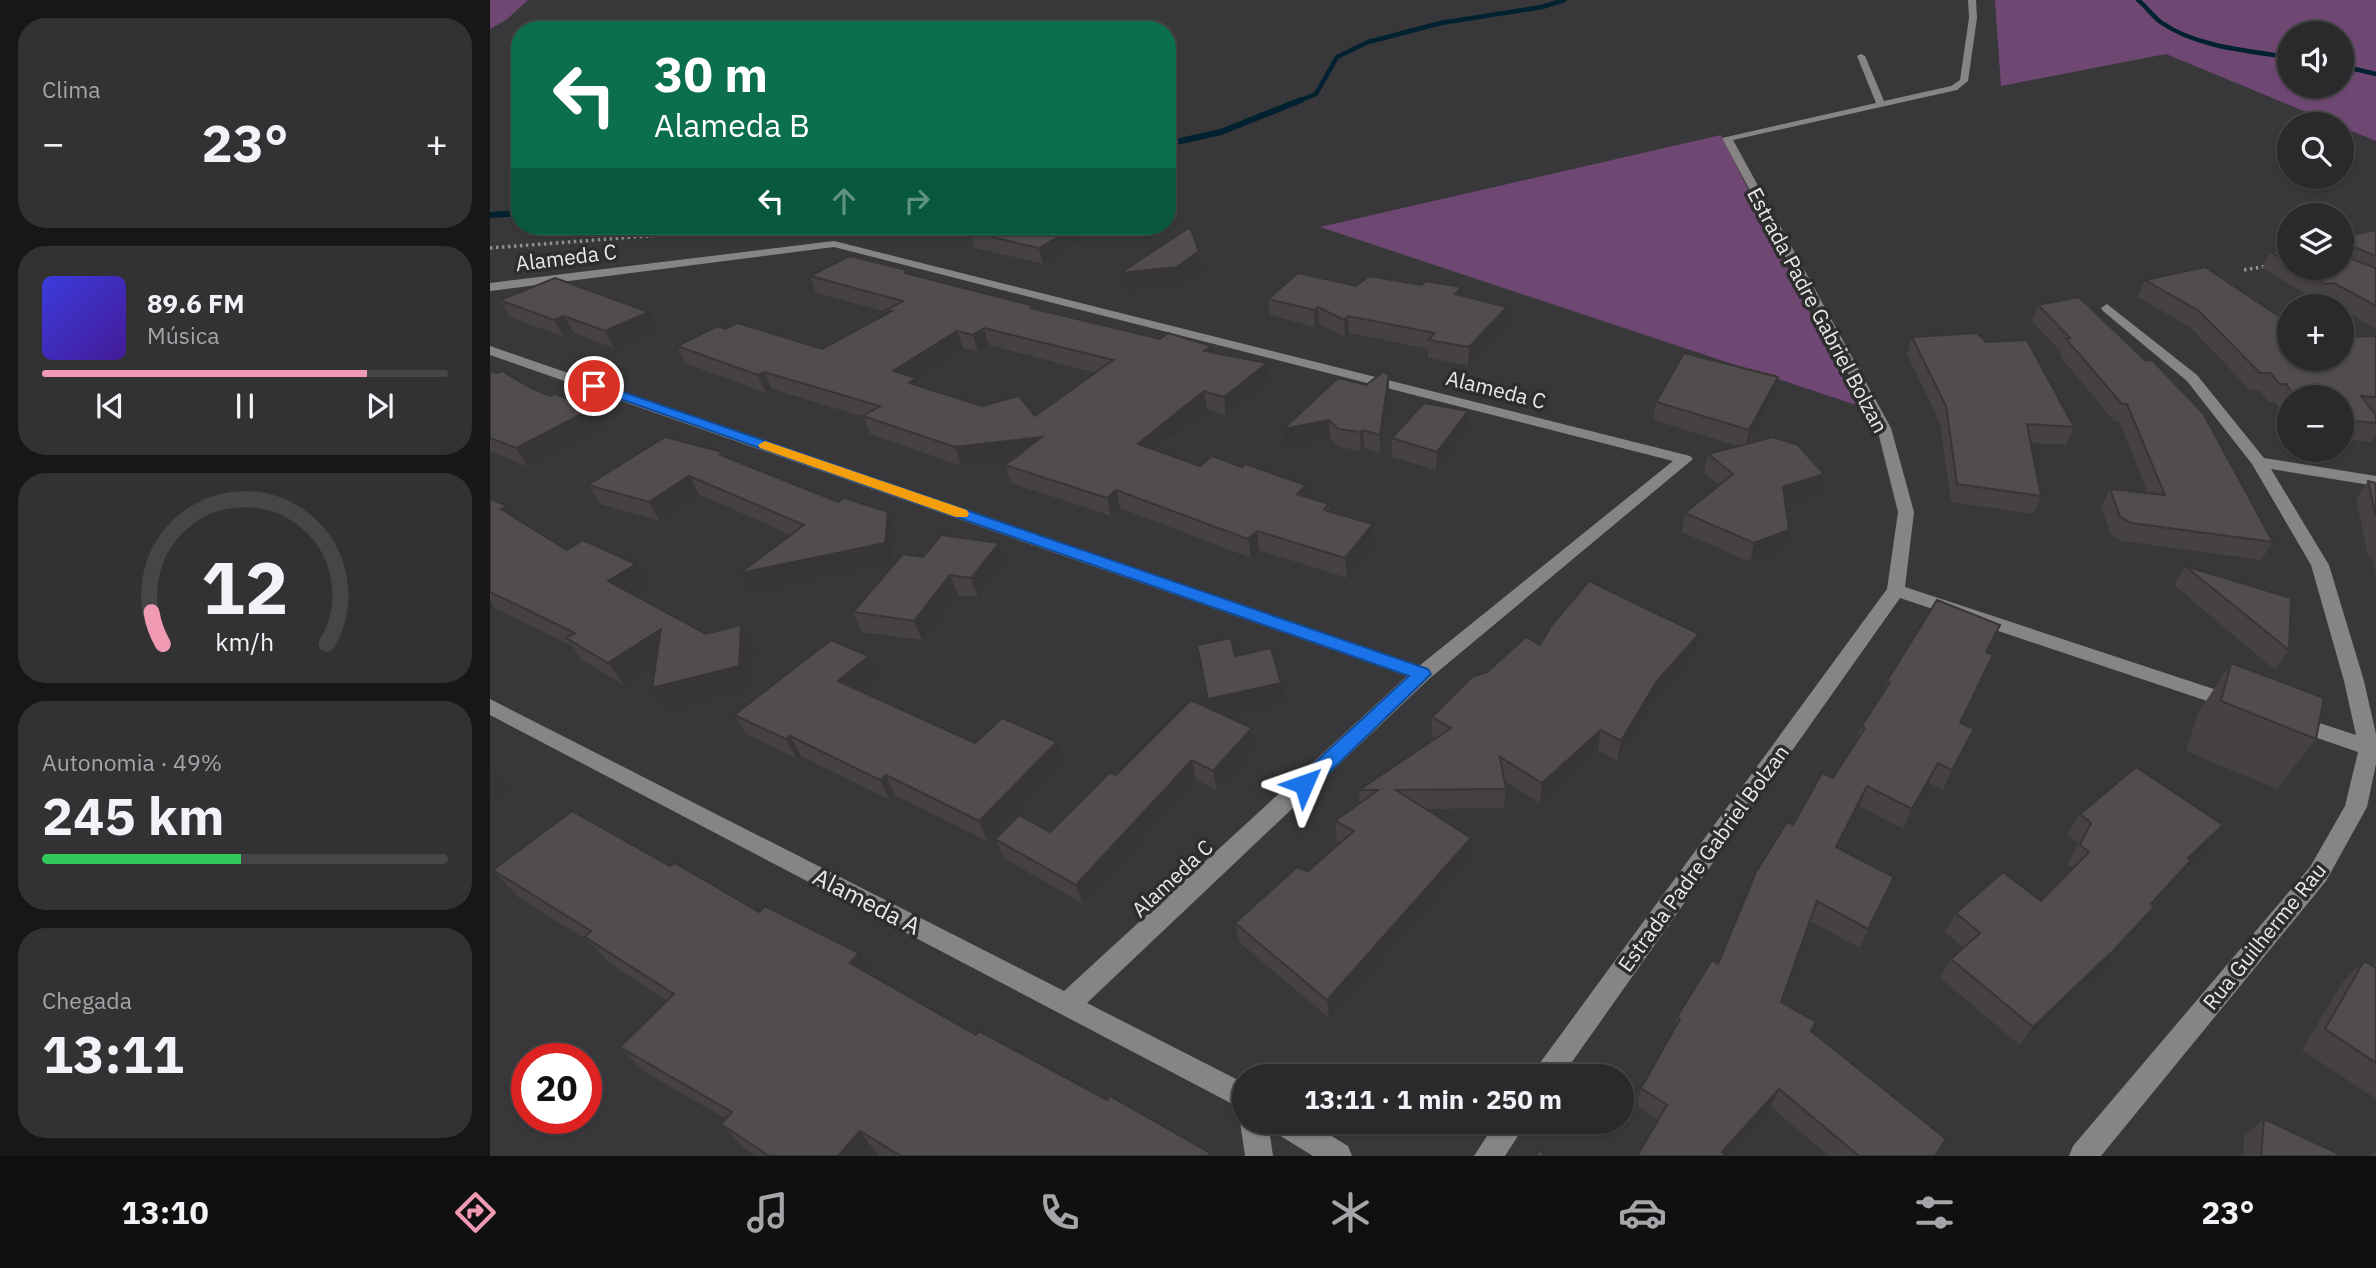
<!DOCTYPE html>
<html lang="pt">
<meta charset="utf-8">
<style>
body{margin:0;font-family:"IBM Plex Sans",sans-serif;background:#323133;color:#f1f3f6;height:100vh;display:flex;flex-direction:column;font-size:26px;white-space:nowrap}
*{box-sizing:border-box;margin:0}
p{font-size:23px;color:#a5a6a9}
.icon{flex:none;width:38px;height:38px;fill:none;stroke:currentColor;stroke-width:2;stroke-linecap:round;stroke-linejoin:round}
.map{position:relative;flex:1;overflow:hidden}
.panel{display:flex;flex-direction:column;gap:18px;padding:18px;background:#171718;width:490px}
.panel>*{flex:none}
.top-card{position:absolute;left:21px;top:21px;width:665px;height:214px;border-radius:28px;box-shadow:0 2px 5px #0004,0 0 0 2px #464547;background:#0b6e4f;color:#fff;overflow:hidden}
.controls{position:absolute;left:1787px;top:21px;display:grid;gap:14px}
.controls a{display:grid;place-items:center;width:77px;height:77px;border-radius:50%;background:#2a292b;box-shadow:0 2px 5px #0004,0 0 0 2px #464547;font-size:35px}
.speed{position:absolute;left:21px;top:1043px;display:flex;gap:14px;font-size:35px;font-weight:700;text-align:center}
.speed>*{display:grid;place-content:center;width:91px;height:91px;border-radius:50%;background:#2a292b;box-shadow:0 2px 5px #0004,0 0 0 2px #464547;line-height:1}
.speed .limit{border:10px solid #d22;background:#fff;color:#111}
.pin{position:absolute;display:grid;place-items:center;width:60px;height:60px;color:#fff;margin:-30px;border:4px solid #fff;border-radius:50%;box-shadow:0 2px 7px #0007}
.me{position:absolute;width:77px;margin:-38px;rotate:47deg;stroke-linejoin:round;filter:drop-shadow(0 0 5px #0008)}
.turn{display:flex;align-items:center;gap:24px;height:147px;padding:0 28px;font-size:32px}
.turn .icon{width:91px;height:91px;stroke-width:2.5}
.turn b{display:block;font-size:49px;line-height:60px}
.lanes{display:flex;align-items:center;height:66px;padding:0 28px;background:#0003;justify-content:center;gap:35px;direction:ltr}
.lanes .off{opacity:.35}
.big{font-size:52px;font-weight:700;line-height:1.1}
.panel .card{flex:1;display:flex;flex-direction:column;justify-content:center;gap:10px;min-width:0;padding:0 24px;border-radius:28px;background:#323133}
.panel .dial{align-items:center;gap:0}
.dial svg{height:182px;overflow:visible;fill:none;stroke:#464547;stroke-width:7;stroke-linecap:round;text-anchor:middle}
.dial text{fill:#f1f3f6;stroke:none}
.song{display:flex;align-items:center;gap:21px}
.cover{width:84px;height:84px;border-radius:10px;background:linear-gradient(135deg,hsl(240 70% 55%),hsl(260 70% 35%))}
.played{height:7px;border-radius:4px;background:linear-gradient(90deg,#f19ab3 80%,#464547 80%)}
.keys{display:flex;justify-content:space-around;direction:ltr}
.heat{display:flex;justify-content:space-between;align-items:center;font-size:38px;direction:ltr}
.charge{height:10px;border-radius:5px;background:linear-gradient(90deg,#34c759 49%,#464547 0)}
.trip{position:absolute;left:742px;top:1064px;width:402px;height:70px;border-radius:35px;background:#2a292b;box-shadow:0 2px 5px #0004,0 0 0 2px #464547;font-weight:700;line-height:70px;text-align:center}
.menu{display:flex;height:112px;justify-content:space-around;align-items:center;background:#111011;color:#a5a6a9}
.menu .icon{width:49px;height:49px}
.menu .on{color:#f19ab3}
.menu b{font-size:32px;color:#f1f3f6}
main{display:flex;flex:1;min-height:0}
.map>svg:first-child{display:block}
</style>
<main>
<section class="panel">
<div class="card"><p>Clima</p>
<div class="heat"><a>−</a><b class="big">23°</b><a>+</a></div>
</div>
<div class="card">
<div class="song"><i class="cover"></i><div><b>89.6 FM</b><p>Música</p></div></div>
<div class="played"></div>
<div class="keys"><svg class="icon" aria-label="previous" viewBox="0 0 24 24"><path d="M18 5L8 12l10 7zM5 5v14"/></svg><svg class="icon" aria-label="pause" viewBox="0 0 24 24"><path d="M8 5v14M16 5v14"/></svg><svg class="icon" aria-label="next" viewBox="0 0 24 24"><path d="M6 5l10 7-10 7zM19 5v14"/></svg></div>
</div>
<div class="card dial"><svg viewBox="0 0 100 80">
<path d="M14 69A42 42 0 1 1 86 69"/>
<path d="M14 69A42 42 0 0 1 9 55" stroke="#f19ab3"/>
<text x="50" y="56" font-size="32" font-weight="700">12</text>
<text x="50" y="72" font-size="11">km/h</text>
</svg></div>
<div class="card"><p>Autonomia · 49%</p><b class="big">245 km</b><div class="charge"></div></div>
<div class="card"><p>Chegada</p><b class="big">13:11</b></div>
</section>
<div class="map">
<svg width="1886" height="1156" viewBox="0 0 1886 1156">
<rect width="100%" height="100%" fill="#383739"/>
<!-- green -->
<g fill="#6e4872" fill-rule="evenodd">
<path d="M0,0H38L16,20L0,29Z"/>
<path d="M1505,0H1886V141L1852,127V124H1845L1676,54L1511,86ZM1799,33H1852V86H1799Z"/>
<path d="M1231,135L1366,405L830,227Z"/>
</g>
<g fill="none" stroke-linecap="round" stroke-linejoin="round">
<!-- stream-far1 -->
<g stroke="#002230" stroke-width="4.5">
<path d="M1648,0C1657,7 1663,17 1672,23C1707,47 1758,51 1799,57"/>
<path d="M1852,66L1886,74"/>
<path d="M806,102L826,94L847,57L878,42L951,23L1052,7L1074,0"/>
</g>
<!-- stream -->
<g stroke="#002230" stroke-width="6">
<path d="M677,144L731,132L811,100"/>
<path d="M0,215L30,213"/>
</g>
<!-- path -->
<g stroke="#919092" stroke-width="3.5" stroke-dasharray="2.5 3.5" stroke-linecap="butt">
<path d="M0,248L223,231H258V234"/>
<path d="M1754,270L1777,266"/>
</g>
<!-- minor -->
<g fill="#868584" fill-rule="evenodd">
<path d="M1478,0H1486L1487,18L1478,81L1467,90L1243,140L1401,428L1424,512L1415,587L1748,697L1751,702L1748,707L1741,709L1410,598L1072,1076H1043L1047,1067L1397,589L1408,512L1387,428L1232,138L1386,103L1367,56L1371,54L1375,56L1394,101L1461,86L1470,80L1479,18Z"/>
<path d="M344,241L1200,456L1203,459L939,679L597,1003L754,1083V1110L0,715V699L574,991L917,676L0,355V346L929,666L1183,461L344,247L0,291V283Z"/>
<path d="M1617,304L1707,375L1774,458L1886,476V486L1781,469L1839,565L1874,681L1886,734V764L1877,807L1836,881L1611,1156H1579L1583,1146L1820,867L1855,806L1868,752L1801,729L1798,724L1801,719L1808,716L1866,735L1854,681L1821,565L1762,464L1697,381L1613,311L1611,308Z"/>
<path d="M754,1113V1122H778L783,1156H755L750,1122Z"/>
<path d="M780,1122H819L858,1146L862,1156H823L784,1132Z"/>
<path d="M1006,1122H1037L1015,1156H984Z"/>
</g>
</g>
<!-- wall -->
<g fill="#454241" fill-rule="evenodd">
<path d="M586,227L590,242L553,264L485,248L480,232Z"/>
<path d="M1886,230V329L1852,309V306H1846L1834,300H1826L1772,268L1781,252L1799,248V268H1852V237Z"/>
<path d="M416,270L418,274L545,309L722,352L777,363L779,380L736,415L717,409L666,451L710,466L752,467L816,485L817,497L839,504V511L883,524L884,543L857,578L769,550L761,558L630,508L621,516L521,483L515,465L522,459L471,466L380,434L374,417L282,389L276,393L195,363L187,346L235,329L332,349L398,314L397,312L326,293L320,276ZM499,345L606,373L545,416L492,406L430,386L427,377L473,348L488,352Z"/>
<path d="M1655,280L1799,359L1886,336V434L1881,442L1852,439V397H1799V422L1785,402H1779L1770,391L1760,390L1701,328L1648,297Z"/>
<path d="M931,285L972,287V295L1017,307L1016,324L978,365L938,358V349L859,333L855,337L829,324L825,327L780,315L778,299L866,286Z"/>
<path d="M10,300L167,329L124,348L84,333L74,337L20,317Z"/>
<path d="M1548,305L1783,542L1771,560L1632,541L1621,535L1611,506L1620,489L1658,493L1629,421H1624L1569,355L1571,352L1542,321Z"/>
<path d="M1422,337L1584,427L1576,445L1541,443L1551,496L1543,514L1461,502L1450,423L1417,354Z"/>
<path d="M0,371L60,396L104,408L114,426L38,467L0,451Z"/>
<path d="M899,374V391L890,453L874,448L871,451L849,447L840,438L795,447L793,429Z"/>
<path d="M1284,394L1258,444L1329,493L1295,503L1294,549L1260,562L1192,532L1195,513L1229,485L1214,473L1218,454L1248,446L1163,420L1166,402Z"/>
<path d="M977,429L946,470L902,457V438Z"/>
<path d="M233,452L236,457L405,531L402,562L260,592L301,535L209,494L170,521L110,504L98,485Z"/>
<path d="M1878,481L1886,483V577L1882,557L1878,556L1866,499Z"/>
<path d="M0,499L25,517L77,550L159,586L144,595L216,634L264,647L262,688L177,710L162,688L166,664L134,685L92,660L82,646L6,609L0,612Z"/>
<path d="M509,543L515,562L488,597L468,595L432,640L372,632L363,612L433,557Z"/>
<path d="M1695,566L1799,650L1785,670L1684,585Z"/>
<path d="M1510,625L1497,652L1470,723L1484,729L1453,789L1439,783L1413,829L1369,806L1348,848L1404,877L1370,948L1320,921L1291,1002L1445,1156H1339L1281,1107L1237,1156L1168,1120L1147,1105L1151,1088L1183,1031L1187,1017L1228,964L1303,825L1343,778L1365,742L1371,727L1392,695L1397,681Z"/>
<path d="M1209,634L1204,653L1163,701L1127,761L1108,750L1050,803L1014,780L1016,789L1014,808L937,809L981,838V857L839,1018L749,942L745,923L818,871L851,842L847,840L845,821L870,803L869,790L945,738L942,736V717L997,672L1050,645Z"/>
<path d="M707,645L745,656L794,702L735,715L762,728L765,748L727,790L706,780L593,904L514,858L505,839L560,832L626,775L720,708Z"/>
<path d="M1741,663L1826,739L1787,789L1696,751L1708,713Z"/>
<path d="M388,676L370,691L485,743L574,762L497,841L405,795L400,800L311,756L307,759L256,734L244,715Z"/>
<path d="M1590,814L1733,825L1718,845L1699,863L1686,880L1663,906L1664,907L1650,926L1611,968L1530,1045L1450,978L1461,959L1474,948L1455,932L1466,913L1551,901L1583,868L1577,865L1588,843L1577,834Z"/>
<path d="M180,866L269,912L369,953L384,977L486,1035L721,1156H391L388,1155L387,1156H266L254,1148L231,1124L236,1119L155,1072L130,1047L177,1001L119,963L100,942L28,897L3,870Z"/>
<path d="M1886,956V1099L1812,1050L1852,983L1874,961L1884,967Z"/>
<path d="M1774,1119L1853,1156H1753L1754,1136Z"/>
<path d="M1886,1151V1156H1879Z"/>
</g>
<!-- shaded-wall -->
<g fill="#383635">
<path d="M586,227L590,242L553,264L549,248Z"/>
<path d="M1862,246L1853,263L1852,250Z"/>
<path d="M709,251L712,268L690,284L634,290L630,273Z"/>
<path d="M972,287V304L965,294Z"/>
<path d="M828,307L829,324L825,327L824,310Z"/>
<path d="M1017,307L1016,324L978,365L979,347Z"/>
<path d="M159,312L167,329L124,348L115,331Z"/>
<path d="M74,316L84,333L74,337L64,320Z"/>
<path d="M858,316L859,333L855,337L854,320Z"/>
<path d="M494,328L499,345L488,352L483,335Z"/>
<path d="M467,331L473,348L409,389L403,371Z"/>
<path d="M721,346L723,363L714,351Z"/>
<path d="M777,363L779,380L736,415L734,397Z"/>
<path d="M274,372L282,389L276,393L268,375Z"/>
<path d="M899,374V391L890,453V435Z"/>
<path d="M1288,377L1284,394L1255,448L1259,430Z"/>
<path d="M427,378L433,395L419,383Z"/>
<path d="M714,391L717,409L651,462L648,444Z"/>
<path d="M104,408L114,426L38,467L26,448Z"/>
<path d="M978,411L977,429L946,470L947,452Z"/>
<path d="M839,420L840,438L795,447L793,429Z"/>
<path d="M873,430L874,448L871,451L870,432Z"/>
<path d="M552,437L557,455L471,466L465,447Z"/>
<path d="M1334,474L1329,493L1288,506L1293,487Z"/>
<path d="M199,476L209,494L170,521L159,502Z"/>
<path d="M816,485L818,504L807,494Z"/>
<path d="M626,490L630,508L621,516L617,498Z"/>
<path d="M17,506L32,527L11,509Z"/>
<path d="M398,512L405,531L402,562L260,592L250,573Z"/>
<path d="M883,524L884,543L857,578L855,558Z"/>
<path d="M1299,530L1294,549L1260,562L1264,543Z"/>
<path d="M767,531L769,550L761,558L758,539Z"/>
<path d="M509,543L515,562L488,597L481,578Z"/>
<path d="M146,564L159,586L132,603L118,581Z"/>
<path d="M460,575L468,595L432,640L424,621Z"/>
<path d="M0,600L6,609L0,612Z"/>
<path d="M251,625L264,647L262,688L177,710L162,688Z"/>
<path d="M171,629L185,652L134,685L118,663Z"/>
<path d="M1209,634L1204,653L1163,701L1127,761L1131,741L1167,681Z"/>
<path d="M379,656L388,676L358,700L348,681Z"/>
<path d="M791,683L794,702L722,718L718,699Z"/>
<path d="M762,728L765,748L727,790L723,771Z"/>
<path d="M1484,729L1474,749L1453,789L1462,770Z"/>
<path d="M1111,730L1108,750L1050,803L1052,783Z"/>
<path d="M300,736L311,756L307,759L296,739Z"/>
<path d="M567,742L574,762L497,841L489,821Z"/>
<path d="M702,760L706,780L593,904L586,885Z"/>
<path d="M1448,763L1439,783L1413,829L1422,809Z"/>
<path d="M0,768L17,788L0,800Z"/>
<path d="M396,775L405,795L400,800L390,780Z"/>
<path d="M1377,786L1369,806L1338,866L1346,847Z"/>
<path d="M1733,825L1718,845L1699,863L1686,880L1646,923L1698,858Z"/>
<path d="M981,838V857L839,1018L837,1000Z"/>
<path d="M1664,907L1650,926L1611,968L1530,1045L1543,1027Z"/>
<path d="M369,953L385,979L360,963Z"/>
<path d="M1289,1089L1281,1107L1237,1156L1232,1152Z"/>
<path d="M370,1131L388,1155L387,1156H348Z"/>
</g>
<!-- building -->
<g fill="#504d4c" stroke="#383635" stroke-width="2" fill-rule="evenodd">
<path d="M491,226H583L586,227L549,248L480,232Z"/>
<path d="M700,227L709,251L687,267L630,273Z"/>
<path d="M1886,230V256L1862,246L1852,250L1854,256L1886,268V306L1844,283L1835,284L1808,268H1852V237Z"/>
<path d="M1799,248V263L1781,252Z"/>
<path d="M360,256L416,270L415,273L544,306L541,308L670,339L678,333L721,346L714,351L777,363L734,397L714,391L648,444L710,466L722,456L752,467L755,464L816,485L807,494L839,504L834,510L883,524L855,558L767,531L758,539L626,490L617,498L515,465L552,437L465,447L373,416L390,406L274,372L268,375L187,346L228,326L235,329L248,323L332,349L402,311L396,310L413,301L320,276ZM494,328L623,360L545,416L529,396L492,406L419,383L427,378L403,371L467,331L483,335Z"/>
<path d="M1715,267L1799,323V359H1852V337L1886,336V397L1871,396L1886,415V423L1852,420V397H1805L1796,384H1789L1781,373H1770L1709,311L1655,280Z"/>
<path d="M808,273L866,286L879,276L931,285L936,281L972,287L965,294L1017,307L979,347L938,340L945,333L858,316L854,320L828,307L824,310L778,299Z"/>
<path d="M65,278L159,312L115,331L74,316L64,320L10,300Z"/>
<path d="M1589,297L1656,361L1662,360L1713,413L1783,542L1641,523L1630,517L1620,489L1675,495L1637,404H1632L1576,339L1580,338L1548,305Z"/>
<path d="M1487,333L1496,342L1537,340L1584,427L1537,424L1551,496L1467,484L1456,406L1422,337Z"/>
<path d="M1194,353L1288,377L1259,430L1166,402Z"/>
<path d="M0,371L7,373L12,371L43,389L60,396L65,394L104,408L26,448L0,438Z"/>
<path d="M893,372L899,374L890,435L873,430L870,432L848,429L839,420L793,429L848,378L876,385Z"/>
<path d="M934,403L978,411L947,452L902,438Z"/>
<path d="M175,437L233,452L230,455L348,502L355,498L398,512L395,543L250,573L314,525L199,476L159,502L98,485Z"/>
<path d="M1283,437L1308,445L1334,474L1293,487L1299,530L1264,543L1195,513L1243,474L1218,454Z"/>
<path d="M1878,481L1886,483V517Z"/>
<path d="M0,499L17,506L11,509L77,550L93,540L146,564L118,581L216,634L251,625L249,666L162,688L171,629L118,663L76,638L85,633L0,592Z"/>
<path d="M451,535L509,543L481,578L460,575L424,621L363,612L413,554L433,557Z"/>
<path d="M1695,566L1801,598L1799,650Z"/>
<path d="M1099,581L1209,634L1167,681L1131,741L1111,730L1052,783L1010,757L1016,789L906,790L981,838L837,1000L745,923L807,867L818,871L864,831L845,821L888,790H869L961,728L942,717L982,677L997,672L1036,637L1050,645L1061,626Z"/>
<path d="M1447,600L1510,625L1496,652L1503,655L1470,723L1484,729L1462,770L1448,763L1422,809L1377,786L1346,847L1404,877L1378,929L1327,901L1291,1002L1326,1022L1321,1031L1456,1139L1445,1156H1369L1289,1089L1232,1152L1236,1156H1147L1177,1105L1151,1088L1190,1019L1187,1017L1222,960L1228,964L1266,872L1297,822L1303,825L1332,773L1343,778L1375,728L1371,727L1400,682L1397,681Z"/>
<path d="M741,638L745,656L781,648L791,683L718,699L707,645Z"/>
<path d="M341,640L379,656L348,681L485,743L512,718L567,742L489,821L396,775L390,780L300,736L296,739L244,715Z"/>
<path d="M1741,663L1834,698L1826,739L1731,701Z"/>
<path d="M701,700L762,728L723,771L702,760L586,885L505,839L529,815L560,832L620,772L626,775Z"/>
<path d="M1646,767L1733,825L1698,858L1701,860L1661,904L1664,907L1625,949L1543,1027L1461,959L1490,933L1466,913L1513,872L1551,901L1599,852L1590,845L1601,823L1590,814Z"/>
<path d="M82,811L180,866L185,863L269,912L275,906L369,953L360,963L486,1035L489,1031L617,1100L620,1096L720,1153L718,1156H411L370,1131L348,1156H279L231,1124L242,1112L130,1047L184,994L95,937L101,931L3,870Z"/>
<path d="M1874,961L1886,968V1063L1835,1029Z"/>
<path d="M1774,1119L1853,1156H1771Z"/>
<path d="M1049,1150L1057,1156H1046Z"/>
</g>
<!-- route -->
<path fill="#1a73e8" stroke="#114b97" stroke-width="2" d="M104,382L938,669L941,674L821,790L814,792L807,790L804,784L807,779L919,676L99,388V383Z"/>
<!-- slow -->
<path fill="#f59e0b" d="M275,441L477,510L479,514L477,517H466L270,448L268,445Z"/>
<g text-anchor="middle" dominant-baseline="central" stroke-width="7" stroke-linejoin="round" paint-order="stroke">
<!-- street labels -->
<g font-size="21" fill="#eae9ea" stroke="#2e2d2e">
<text transform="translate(76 257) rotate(-7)">Alameda C</text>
<text transform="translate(1328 310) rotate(62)">Estrada Padre Gabriel Bolzan</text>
<text transform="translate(1006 389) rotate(14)">Alameda C</text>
<text transform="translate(1213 858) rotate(-54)">Estrada Padre Gabriel Bolzan</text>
<text transform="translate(682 878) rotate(-43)">Alameda C</text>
<text transform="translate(1774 936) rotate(-51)">Rua Guilherme Rau</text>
</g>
<!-- near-street labels -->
<g font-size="24" fill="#eae9ea" stroke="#2e2d2e">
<text transform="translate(377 901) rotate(27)">Alameda A</text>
</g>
</g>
</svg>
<div class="controls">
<a><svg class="icon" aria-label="sound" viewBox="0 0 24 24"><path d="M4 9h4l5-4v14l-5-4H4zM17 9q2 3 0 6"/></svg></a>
<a><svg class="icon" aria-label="search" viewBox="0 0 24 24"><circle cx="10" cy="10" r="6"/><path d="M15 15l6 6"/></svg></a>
<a><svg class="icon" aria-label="layers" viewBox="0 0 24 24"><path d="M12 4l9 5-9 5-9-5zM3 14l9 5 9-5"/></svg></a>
<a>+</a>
<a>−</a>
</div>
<div class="speed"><div class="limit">20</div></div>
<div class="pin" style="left:104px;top:386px;background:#d93025"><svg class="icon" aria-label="arrive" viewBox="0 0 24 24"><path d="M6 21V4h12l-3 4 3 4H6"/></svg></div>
<svg class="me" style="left:814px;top:784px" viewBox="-20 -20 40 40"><path d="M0-17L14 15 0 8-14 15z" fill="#1a73e8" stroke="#fff" stroke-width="4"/></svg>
<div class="trip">13:11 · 1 min · 250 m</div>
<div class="top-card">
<div class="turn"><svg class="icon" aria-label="left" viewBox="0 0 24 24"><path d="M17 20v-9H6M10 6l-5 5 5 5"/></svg><div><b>30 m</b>Alameda B</div></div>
<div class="lanes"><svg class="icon" aria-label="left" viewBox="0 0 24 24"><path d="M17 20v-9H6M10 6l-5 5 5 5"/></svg><svg class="icon off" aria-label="ahead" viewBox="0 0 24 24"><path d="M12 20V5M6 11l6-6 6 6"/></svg><svg class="icon off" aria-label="right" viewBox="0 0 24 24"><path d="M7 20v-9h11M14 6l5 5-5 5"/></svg></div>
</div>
</div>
</main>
<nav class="menu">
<b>13:10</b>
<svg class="icon on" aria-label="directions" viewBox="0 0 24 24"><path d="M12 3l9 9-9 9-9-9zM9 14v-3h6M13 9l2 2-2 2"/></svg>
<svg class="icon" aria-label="music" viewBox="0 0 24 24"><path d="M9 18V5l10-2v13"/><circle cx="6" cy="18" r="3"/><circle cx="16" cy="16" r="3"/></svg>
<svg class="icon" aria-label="phone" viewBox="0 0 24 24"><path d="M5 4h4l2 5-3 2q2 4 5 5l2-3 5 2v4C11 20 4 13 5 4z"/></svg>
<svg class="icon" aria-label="climate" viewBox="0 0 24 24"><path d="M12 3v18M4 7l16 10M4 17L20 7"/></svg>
<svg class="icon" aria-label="car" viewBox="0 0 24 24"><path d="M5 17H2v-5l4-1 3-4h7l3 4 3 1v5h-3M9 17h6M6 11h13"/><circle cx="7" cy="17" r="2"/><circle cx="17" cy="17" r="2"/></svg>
<svg class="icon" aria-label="filters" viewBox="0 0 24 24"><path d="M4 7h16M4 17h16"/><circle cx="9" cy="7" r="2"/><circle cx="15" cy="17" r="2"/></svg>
<b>23°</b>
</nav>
